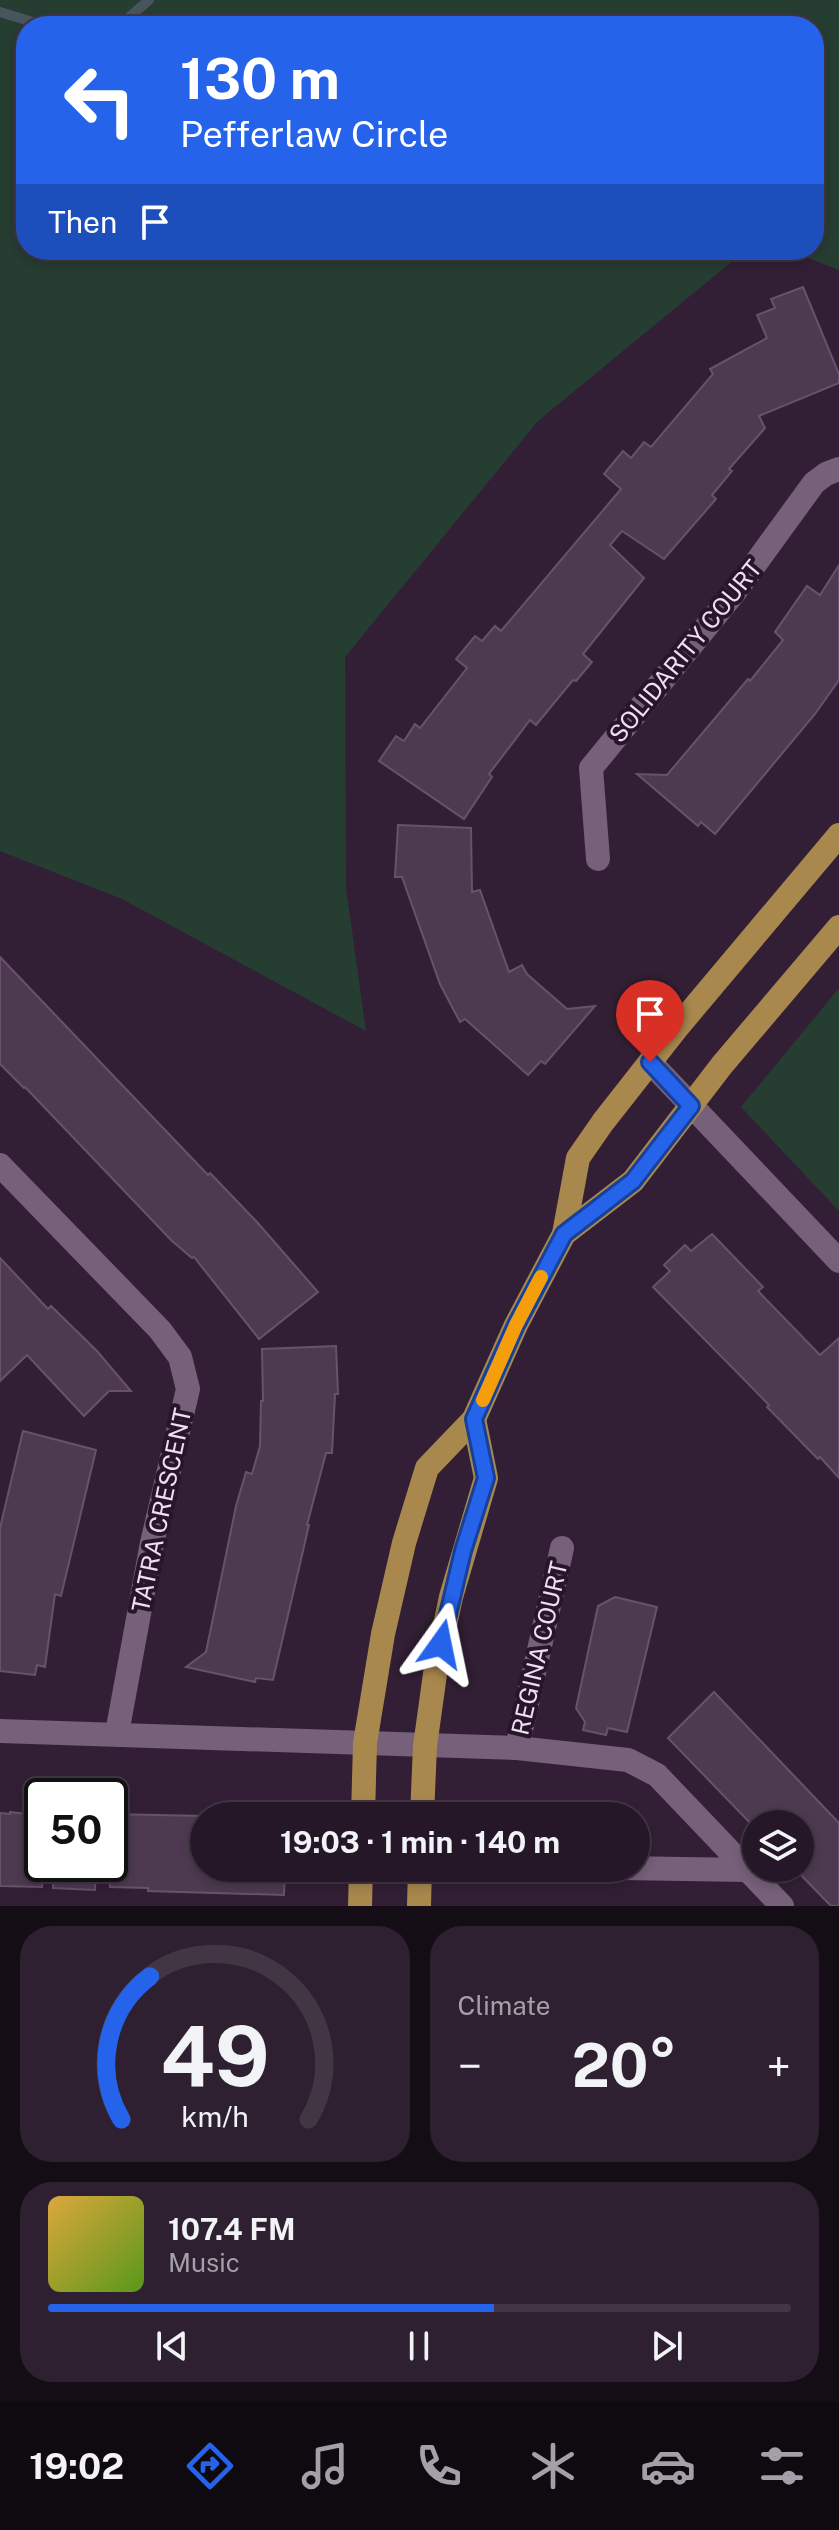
<!DOCTYPE html>
<meta charset="utf-8">
<style>
body{margin:0;font-family:"Public Sans",sans-serif;background:#2e2030;color:#f1f3f6;height:100vh;display:flex;flex-direction:column;font-size:30px;white-space:nowrap}
*{box-sizing:border-box;margin:0}
p{font-size:26px;color:#a49fa8}
.icon{flex:none;width:44px;height:44px;fill:none;stroke:currentColor;stroke-width:2;stroke-linecap:round;stroke-linejoin:round}
.map{position:relative;height:1906px;overflow:hidden}
.side{display:flex;flex-direction:column;gap:20px;padding:20px;background:#150d16;flex:1}
.side>*{flex:none}
.banner{position:absolute;left:16px;top:16px;width:808px;height:244px;border-radius:32px;box-shadow:0 4px 12px #0003,0 0 0 2px #423645;background:#2563eb;color:#fff;overflow:hidden}
.buttons{position:absolute;left:742px;top:1810px;display:grid;gap:16px}
.buttons a{display:grid;place-items:center;width:72px;height:72px;border-radius:50%;background:#261728;box-shadow:0 4px 12px #0003,0 0 0 2px #423645;font-size:40px}
.speed{position:absolute;left:24px;top:1778px;display:flex;gap:16px;font-size:40px;font-weight:700;text-align:center}
.speed>*{display:grid;place-content:center;width:104px;height:104px;border-radius:50%;background:#261728;box-shadow:0 4px 12px #0003,0 0 0 2px #423645;line-height:1}
.speed .limit{border:4px solid #111;border-radius:12px;background:#fff;color:#111}
.pin{position:absolute;display:grid;place-items:center;width:68px;height:68px;color:#fff;margin:-82px -34px;border-radius:50% 50% 50% 0;rotate:-45deg;box-shadow:0 0 8px #0007}
.pin .icon{rotate:45deg}
.me{position:absolute;width:88px;margin:-44px;rotate:12deg;stroke-linejoin:round;filter:drop-shadow(0 0 6px #0008)}
.turn{display:flex;align-items:center;gap:28px;height:168px;padding:0 32px;font-size:36px}
.turn .icon{width:104px;height:104px;stroke-width:2.5}
.turn b{display:block;font-size:56px;line-height:68px}
.then{display:flex;align-items:center;height:76px;padding:0 32px;background:#0003;gap:16px;font-size:30px}
.big{font-size:60px;font-weight:700;line-height:1.1}
.side .tile{flex:1;display:flex;flex-direction:column;justify-content:center;gap:12px;min-width:0;padding:0 28px;border-radius:32px;background:#2e2030}
.side .dial{align-items:center;gap:0}
.dial svg{height:208px;overflow:visible;fill:none;stroke:#423645;stroke-width:7;stroke-linecap:round;text-anchor:middle}
.dial text{fill:#f1f3f6;stroke:none}
.song{display:flex;align-items:center;gap:24px}
.cover{width:96px;height:96px;border-radius:12px;background:linear-gradient(135deg,hsl(40 70% 55%),hsl(90 70% 35%))}
.played{height:8px;border-radius:4px;background:linear-gradient(90deg,#2563eb 60%,#423645 60%)}
.keys{display:flex;justify-content:space-around;direction:ltr}
.heat{display:flex;justify-content:space-between;align-items:center;font-size:44px;direction:ltr}
.side .tiles{flex:1;display:grid;gap:20px;grid-template-columns:1fr 1fr}
.tile:last-child{grid-column:span 2}
.trip{position:absolute;left:190px;top:1802px;width:460px;height:80px;border-radius:40px;background:#261728;box-shadow:0 4px 12px #0003,0 0 0 2px #423645;font-weight:700;line-height:80px;text-align:center}
.tabs{display:flex;height:128px;justify-content:space-around;align-items:center;background:#0f0910;color:#a49fa8}
.tabs .icon{width:56px;height:56px}
.tabs .selected{color:#2563eb}
.tabs b{font-size:36px;color:#f1f3f6}
.map>svg:first-child{display:block}
</style>
<div class="map">
<svg width="839" height="1906" viewBox="0 0 839 1906">
<rect width="100%" height="100%" fill="#321f35"/>
<!-- green -->
<g fill="#263d32">
<path d="M0,0H839V270L787,250H814V26H26V250H746L538,421L345,657L346,888L366,1031L122,899L0,851Z"/>
<path d="M839,988V1211L741,1107Z"/>
</g>
<g fill="none" stroke-linecap="round" stroke-linejoin="round">
<!-- stream -->
<g stroke="#48555e" stroke-width="10">
<path d="M0,12L46,26"/>
<path d="M119,26L149,0"/>
</g>
</g>
<!-- building -->
<g fill="#4d3a50" stroke="#68526b" stroke-width="2">
<path d="M803,287L839,374V383L759,416L765,428L729,469L732,471L712,495L716,499L664,559L622,531L610,545L644,578L583,654L592,662L576,681L573,680L536,725L530,720L489,774L492,777L464,819L379,761L396,736L404,741L415,724L420,728L467,668L456,659L475,636L482,641L495,626L501,631L621,489L604,474L623,451L631,458L644,442L651,447L713,374L710,369L767,338L757,315L775,308L771,299Z"/>
<path d="M839,565V680L815,714L715,834L701,822L698,826L637,774L667,775L748,679L750,681L783,640L775,632L807,586L820,595Z"/>
<path d="M398,825L471,828L472,892L480,890L509,972L522,965L527,974L567,1009L595,1006L545,1064L541,1061L528,1075L465,1019L460,1022L440,984L402,877H395Z"/>
<path d="M0,957L208,1175L210,1173L257,1222L318,1292L259,1339L194,1257L192,1258L172,1241L25,1087L24,1088L0,1064Z"/>
<path d="M712,1234L763,1287L758,1291L820,1355L839,1338V1478L820,1457L818,1459L767,1407L769,1405L653,1287L670,1271L664,1265L685,1245L691,1251Z"/>
<path d="M0,1258L48,1309L51,1306L97,1351L131,1391H109L84,1416L27,1355L0,1381Z"/>
<path d="M336,1346L338,1394H335L332,1453H326L307,1525H309L273,1680L256,1678L255,1682L186,1667L206,1652L236,1506L246,1472L252,1474L260,1446L261,1401H263L262,1349Z"/>
<path d="M23,1431L96,1450L61,1596L55,1594L45,1667L37,1665L35,1675L0,1671V1528Z"/>
<path d="M615,1597L657,1607L627,1732L608,1728L606,1735L583,1730L585,1722L576,1708L598,1606Z"/>
<path d="M714,1692L839,1823V1906H831L794,1868H800V1824H756V1829L668,1738Z"/>
<path d="M10,1812L36,1815V1824H42V1887L0,1886V1813L10,1814Z"/>
<path d="M110,1814L204,1816V1868H285L284,1895L148,1891V1888L110,1887Z"/>
<path d="M54,1864H96L95,1890L53,1888Z"/>
</g>
<g fill="none" stroke-linecap="round" stroke-linejoin="round">
<!-- minor -->
<g stroke="#77607a" stroke-width="24">
<path d="M598,859L591,768L734,593L814,483L826,474L839,469"/>
<path d="M650,1062L839,1261"/>
<path d="M0,1165L160,1330L180,1357L188,1389L152,1543L117,1733"/>
<path d="M0,1731L517,1748L628,1760L657,1775L782,1906"/>
<path d="M517,1748L562,1548"/>
<path d="M620,1868L748,1870"/>
</g>
<!-- major -->
<g stroke="#a9884e" stroke-width="24">
<path d="M564,1234L633,1181L722,1065L839,927"/>
<path d="M363,1816L365,1743L383,1634L404,1543L427,1468L474,1419L516,1325L564,1234L578,1158L603,1122L676,1029L839,835"/>
<path d="M422,1816L425,1746L436,1667L451,1597L486,1478L474,1419"/>
<path d="M360,1906L361,1868"/>
<path d="M419,1906L420,1868"/>
</g>
</g>
<g fill="none" stroke-linecap="round" stroke-linejoin="round">
<defs>
<path id="route" d="M441,1644L463,1551L486,1478L474,1419L516,1325L564,1234L633,1181L691,1106L650,1062"/>
</defs>
<!-- route casing -->
<use href="#route" stroke="#184099" stroke-width="20"/>
<!-- route -->
<use href="#route" stroke="#2563eb" stroke-width="14"/>
<!-- slow -->
<path stroke="#f59e0b" stroke-width="14" d="M483,1400L516,1325L541,1277"/>
</g>
<g text-anchor="middle" dominant-baseline="central" stroke-width="8" stroke-linejoin="round" paint-order="stroke">
<!-- street labels -->
<g font-size="24" fill="#ecdfee" stroke="#28152b">
<text transform="translate(685 651) rotate(-51)">SOLIDARITY COURT</text>
<text transform="translate(161 1510) rotate(-78)">TATRA CRESCENT</text>
<text transform="translate(539 1648) rotate(-77)">REGINA COURT</text>
</g>
</g>
</svg>
<div class="buttons">
<a><svg class="icon" aria-label="layers" viewBox="0 0 24 24"><path d="M12 4l9 5-9 5-9-5zM3 14l9 5 9-5"/></svg></a>
</div>
<div class="speed"><div class="limit">50</div></div>
<div class="pin" style="left:650px;top:1062px;background:#d93025"><svg class="icon" aria-label="arrive" viewBox="0 0 24 24"><path d="M6 21V4h12l-3 4 3 4H6"/></svg></div>
<svg class="me" style="left:441px;top:1644px" viewBox="-20 -20 40 40"><path d="M0-17L14 15 0 8-14 15z" fill="#2563eb" stroke="#fff" stroke-width="4"/></svg>
<div class="trip">19:03 · 1 min · 140 m</div>
<div class="banner">
<div class="turn"><svg class="icon" aria-label="left" viewBox="0 0 24 24"><path d="M17 20v-9H6M10 6l-5 5 5 5"/></svg><div><b>130 m</b>Pefferlaw Circle</div></div>
<div class="then">Then<svg class="icon" aria-label="arrive" viewBox="0 0 24 24"><path d="M6 21V4h12l-3 4 3 4H6"/></svg></div>
</div>
</div>
<section class="side">
<div class="tiles">
<div class="tile dial"><svg viewBox="0 0 100 80">
<path d="M14 69A42 42 0 1 1 86 69"/>
<path d="M14 69A42 42 0 0 1 25 14" stroke="#2563eb"/>
<text x="50" y="56" font-size="32" font-weight="700">49</text>
<text x="50" y="72" font-size="11">km/h</text>
</svg></div>
<div class="tile"><p>Climate</p>
<div class="heat"><a>−</a><b class="big">20°</b><a>+</a></div>
</div>
<div class="tile">
<div class="song"><i class="cover"></i><div><b>107.4 FM</b><p>Music</p></div></div>
<div class="played"></div>
<div class="keys"><svg class="icon" aria-label="previous" viewBox="0 0 24 24"><path d="M18 5L8 12l10 7zM5 5v14"/></svg><svg class="icon" aria-label="pause" viewBox="0 0 24 24"><path d="M8 5v14M16 5v14"/></svg><svg class="icon" aria-label="next" viewBox="0 0 24 24"><path d="M6 5l10 7-10 7zM19 5v14"/></svg></div>
</div>
</div>
</section>
<nav class="tabs">
<b>19:02</b>
<svg class="icon selected" aria-label="directions" viewBox="0 0 24 24"><path d="M12 3l9 9-9 9-9-9zM9 14v-3h6M13 9l2 2-2 2"/></svg>
<svg class="icon" aria-label="music" viewBox="0 0 24 24"><path d="M9 18V5l10-2v13"/><circle cx="6" cy="18" r="3"/><circle cx="16" cy="16" r="3"/></svg>
<svg class="icon" aria-label="phone" viewBox="0 0 24 24"><path d="M5 4h4l2 5-3 2q2 4 5 5l2-3 5 2v4C11 20 4 13 5 4z"/></svg>
<svg class="icon" aria-label="climate" viewBox="0 0 24 24"><path d="M12 3v18M4 7l16 10M4 17L20 7"/></svg>
<svg class="icon" aria-label="car" viewBox="0 0 24 24"><path d="M5 17H2v-5l4-1 3-4h7l3 4 3 1v5h-3M9 17h6M6 11h13"/><circle cx="7" cy="17" r="2"/><circle cx="17" cy="17" r="2"/></svg>
<svg class="icon" aria-label="filters" viewBox="0 0 24 24"><path d="M4 7h16M4 17h16"/><circle cx="9" cy="7" r="2"/><circle cx="15" cy="17" r="2"/></svg>
</nav>
